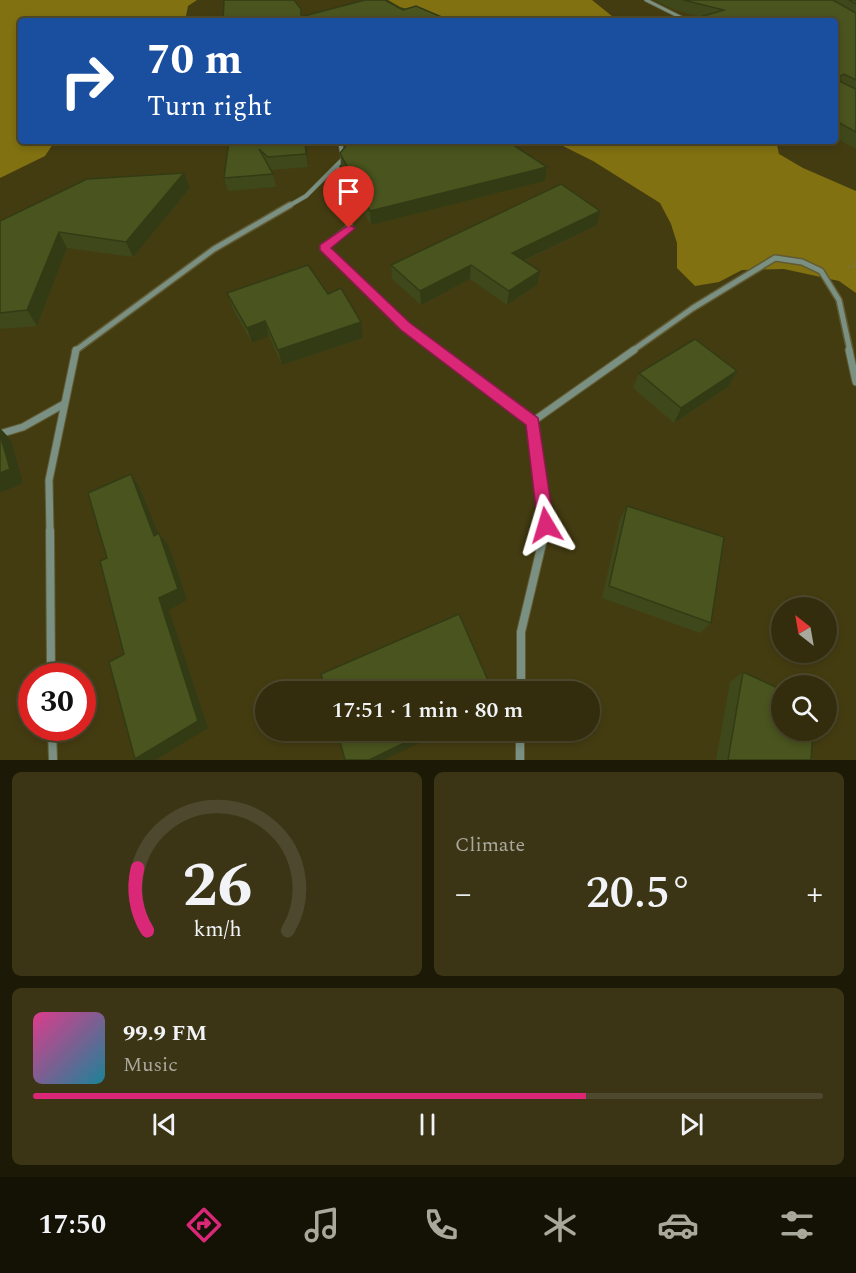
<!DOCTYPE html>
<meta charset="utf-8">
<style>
body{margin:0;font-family:Spectral,serif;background:#3b3516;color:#f1f3f6;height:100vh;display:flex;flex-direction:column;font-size:22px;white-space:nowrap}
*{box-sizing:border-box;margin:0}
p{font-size:20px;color:#a9a89d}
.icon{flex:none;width:33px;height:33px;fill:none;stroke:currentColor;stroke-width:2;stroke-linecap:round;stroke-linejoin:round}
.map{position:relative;height:760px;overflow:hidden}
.details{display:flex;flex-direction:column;gap:12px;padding:12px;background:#1c1907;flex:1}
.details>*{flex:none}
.banner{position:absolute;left:18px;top:18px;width:820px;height:126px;border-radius:6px;box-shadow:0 3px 9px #0003,0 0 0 2px #4e492e;background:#1a4fa0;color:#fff;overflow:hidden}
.needle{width:39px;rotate:329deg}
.controls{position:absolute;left:771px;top:597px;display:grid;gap:12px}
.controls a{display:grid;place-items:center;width:66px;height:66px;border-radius:50%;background:#332d0d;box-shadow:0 3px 9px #0003,0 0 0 2px #4e492e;font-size:30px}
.speed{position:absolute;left:18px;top:663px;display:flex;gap:12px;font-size:30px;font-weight:700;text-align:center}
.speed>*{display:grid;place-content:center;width:78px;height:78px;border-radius:50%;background:#332d0d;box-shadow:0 3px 9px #0003,0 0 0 2px #4e492e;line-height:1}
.speed .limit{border:9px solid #d22;background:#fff;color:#111}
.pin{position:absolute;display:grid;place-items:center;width:51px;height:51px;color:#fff;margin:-62px -26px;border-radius:50% 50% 50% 0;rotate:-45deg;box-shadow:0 0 6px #0007}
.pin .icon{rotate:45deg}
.me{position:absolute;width:66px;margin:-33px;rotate:353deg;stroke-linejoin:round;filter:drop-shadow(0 0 4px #0008)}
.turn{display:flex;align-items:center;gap:21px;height:126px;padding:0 30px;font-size:27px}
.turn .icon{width:78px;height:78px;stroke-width:2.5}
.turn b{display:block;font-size:42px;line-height:51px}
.big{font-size:45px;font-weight:600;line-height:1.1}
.details .card{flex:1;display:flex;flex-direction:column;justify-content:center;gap:9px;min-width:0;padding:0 21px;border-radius:9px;background:#3b3516}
.details .dial{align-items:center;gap:0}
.dial svg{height:156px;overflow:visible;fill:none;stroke:#4e492e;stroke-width:7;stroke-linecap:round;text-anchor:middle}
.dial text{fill:#f1f3f6;stroke:none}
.song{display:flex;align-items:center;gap:18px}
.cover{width:72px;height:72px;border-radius:9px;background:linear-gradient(135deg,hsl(330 70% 55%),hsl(190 70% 35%))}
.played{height:6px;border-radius:3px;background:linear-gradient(90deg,#db2777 70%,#4e492e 70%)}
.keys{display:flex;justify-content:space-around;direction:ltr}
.heat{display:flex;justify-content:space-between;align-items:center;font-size:33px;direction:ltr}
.details .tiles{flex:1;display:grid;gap:12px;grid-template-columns:1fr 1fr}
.card:last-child{grid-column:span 2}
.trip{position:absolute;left:255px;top:681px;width:345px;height:60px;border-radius:30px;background:#332d0d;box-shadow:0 3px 9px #0003,0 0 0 2px #4e492e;font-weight:600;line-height:60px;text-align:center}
.tabs{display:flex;height:96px;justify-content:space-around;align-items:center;background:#141205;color:#a9a89d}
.tabs .icon{width:42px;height:42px}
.tabs .current{color:#db2777}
.tabs b{font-size:27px;color:#f1f3f6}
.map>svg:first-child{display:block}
</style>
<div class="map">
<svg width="856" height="760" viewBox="0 0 856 760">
<rect width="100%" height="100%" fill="#443c11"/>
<!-- forest -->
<g fill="#817111">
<path d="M0,0H197L188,6L185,21H21V141H55L45,156L0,178Z"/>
<path d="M388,0H592L618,21H448L400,7Z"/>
<path d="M553,141H779L777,145L779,154L803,168L856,191V293L839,281L784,269L742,270L719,282L695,286L677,268V243L671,224L660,203L593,161Z"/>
</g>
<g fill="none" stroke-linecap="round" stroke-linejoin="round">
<defs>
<path id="street-far4" d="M646,0L688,21"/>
<g id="street-far3">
<path d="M337,167L347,185L348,207"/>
<path d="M287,207L306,196L343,159L340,141"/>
</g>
<g id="street-far2">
<path d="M348,205L349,228L324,247L405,327L437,351"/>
<path d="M75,351L214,249L290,205"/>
<path d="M632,351L693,308L775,258L802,262L821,271L839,300L850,351"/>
</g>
<g id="street-far1">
<path d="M435,350L532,422L634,350"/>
<path d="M849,350L856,382"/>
<path d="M532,422L546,525L544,533"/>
<path d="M0,434L23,427L64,404"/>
<path d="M50,533L49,480L76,350"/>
</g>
<g id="street">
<path d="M50,531L51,676"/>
<path d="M521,692V632L545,531"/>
<path d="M52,728L53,760"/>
<path d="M520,730V760"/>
</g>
</defs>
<!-- street-far4 casing -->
<use href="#street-far4" stroke="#615a32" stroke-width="4.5"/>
<!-- street-far3 casing -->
<use href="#street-far3" stroke="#615a32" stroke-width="5"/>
<!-- street-far2 casing -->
<use href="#street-far2" stroke="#615a32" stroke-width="8"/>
<!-- street-far1 casing -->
<use href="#street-far1" stroke="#615a32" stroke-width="9"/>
<!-- street casing -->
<use href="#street" stroke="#615a32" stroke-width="10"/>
<!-- path -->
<path stroke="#79724c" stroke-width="3" stroke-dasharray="1.5 4" stroke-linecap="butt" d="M848,267L855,266L856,260"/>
<!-- street-far4 -->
<use href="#street-far4" stroke="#799082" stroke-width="3"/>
<!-- street-far3 -->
<use href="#street-far3" stroke="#799082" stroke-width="4"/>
<!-- street-far2 -->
<use href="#street-far2" stroke="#799082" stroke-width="5"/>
<!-- street-far1 -->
<use href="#street-far1" stroke="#799082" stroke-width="7"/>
<!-- street -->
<use href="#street" stroke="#799082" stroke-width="8"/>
</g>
<!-- wall -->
<g fill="#3f481a">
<path d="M654,0H856V149L836,138V21L701,17L675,10Z"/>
<path d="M229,141H307L308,167L271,170L273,174L276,187L228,191L224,178Z"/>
<path d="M345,147L547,167L545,181L371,225L351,192L350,183L341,166L340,153Z"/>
<path d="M184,173L190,188L133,257L67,248L37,326L0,329V221Z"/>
<path d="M600,211L597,225L524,261L540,271L537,285L507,305L470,279L421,305L392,279L391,265Z"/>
<path d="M227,293L328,294L363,338L282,365L269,336L252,343L233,309Z"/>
<path d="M737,371L728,387L674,423L633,388L639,373Z"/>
<path d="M627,506L711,623L700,633L602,598L620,519Z"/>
<path d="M743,672L811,760H716L730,682Z"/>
</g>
<!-- shaded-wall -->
<g fill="#333b15">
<path d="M305,141H307L308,167L306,154Z"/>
<path d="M547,167L545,181L371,225L370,211Z"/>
<path d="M184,173L190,188L133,257L126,242Z"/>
<path d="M600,211L597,225L510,267L512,253Z"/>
<path d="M59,232L67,248L37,326L27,310Z"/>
<path d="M471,265L470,279L421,305L420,291Z"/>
<path d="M540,271L537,285L507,305L509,291Z"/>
<path d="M265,321L269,336L252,343L247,328Z"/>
<path d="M361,322L363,338L282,365L278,350Z"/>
<path d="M737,371L728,387L674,423L681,408Z"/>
<path d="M0,428L11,440L23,483L0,493Z"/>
<path d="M131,474L140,488L164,548L154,536Z"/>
<path d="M159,533L169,546L187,600L169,610L208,728L156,760H136L135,759L159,598Z"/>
<path d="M431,730H446L384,760H369Z"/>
</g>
<!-- building -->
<g fill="#49541e" stroke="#333b15" stroke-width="1.5">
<path d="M224,0H294L301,9V21H223Z"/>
<path d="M365,0H385L403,10L416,6L451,21H309L304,16Z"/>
<path d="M683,0H833L856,13V80L844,74L839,77L841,82L856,89V132L836,121V21H686L724,10Z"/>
<path d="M849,0H856V4Z"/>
<path d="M229,141H305L306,154L268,157L259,149L273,174L224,178Z"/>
<path d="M345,141H507L547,167L370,211L350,178L349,170L340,153L346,146Z"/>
<path d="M184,173L126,242L59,232L27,310L0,313V221L87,179Z"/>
<path d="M561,184L600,211L512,253L540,271L509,291L471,265L420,291L391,265Z"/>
<path d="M308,265L328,294L341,288L361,322L278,350L265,321L247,328L227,293Z"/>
<path d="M695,339L737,371L681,408L639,373Z"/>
<path d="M0,434L10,469L0,473Z"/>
<path d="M131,474L154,536L159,533L178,589L159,598L198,721L135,759L109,662L124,654L100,561L107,558L88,493Z"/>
<path d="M627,506L724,537L711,623L609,586Z"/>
<path d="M459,614L493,692H326L321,674Z"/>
<path d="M743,672L782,690V730H813L811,760H728Z"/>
<path d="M337,730H431L369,760H345Z"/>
</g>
<!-- route -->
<path fill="#db2777" stroke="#8e194d" stroke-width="1.5" d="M349,225L355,228L353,230L331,248L410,323L538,418L554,525L551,530L546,532L540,530L538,525L526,425L401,330L320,250V245Z"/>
</svg>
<div class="controls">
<a><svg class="needle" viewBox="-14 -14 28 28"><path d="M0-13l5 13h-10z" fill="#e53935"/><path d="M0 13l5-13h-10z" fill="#a9a89d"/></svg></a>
<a><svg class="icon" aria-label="search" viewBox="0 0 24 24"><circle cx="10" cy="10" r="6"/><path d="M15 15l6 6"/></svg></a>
</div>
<div class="speed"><div class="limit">30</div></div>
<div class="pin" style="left:349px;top:228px;background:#d93025"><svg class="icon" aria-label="arrive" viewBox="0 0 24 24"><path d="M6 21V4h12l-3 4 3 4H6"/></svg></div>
<svg class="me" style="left:546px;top:525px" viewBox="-20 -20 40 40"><path d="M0-17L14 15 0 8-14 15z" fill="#db2777" stroke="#fff" stroke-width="4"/></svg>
<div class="trip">17:51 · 1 min · 80 m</div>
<div class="banner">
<div class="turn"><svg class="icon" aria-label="right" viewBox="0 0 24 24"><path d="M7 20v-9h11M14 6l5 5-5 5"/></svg><div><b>70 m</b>Turn right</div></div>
</div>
</div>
<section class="details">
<div class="tiles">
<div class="card dial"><svg viewBox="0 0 100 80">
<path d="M14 69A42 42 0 1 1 86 69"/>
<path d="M14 69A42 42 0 0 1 9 37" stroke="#db2777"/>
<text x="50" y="56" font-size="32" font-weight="700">26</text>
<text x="50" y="72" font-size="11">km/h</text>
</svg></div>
<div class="card"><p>Climate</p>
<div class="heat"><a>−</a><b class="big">20.5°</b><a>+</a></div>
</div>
<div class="card">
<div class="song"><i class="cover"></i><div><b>99.9 FM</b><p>Music</p></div></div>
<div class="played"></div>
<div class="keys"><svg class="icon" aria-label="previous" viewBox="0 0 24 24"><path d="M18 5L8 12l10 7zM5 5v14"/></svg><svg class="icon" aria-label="pause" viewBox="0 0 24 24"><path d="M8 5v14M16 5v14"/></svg><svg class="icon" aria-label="next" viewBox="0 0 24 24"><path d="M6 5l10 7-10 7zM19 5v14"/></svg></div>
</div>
</div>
</section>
<nav class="tabs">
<b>17:50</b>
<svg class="icon current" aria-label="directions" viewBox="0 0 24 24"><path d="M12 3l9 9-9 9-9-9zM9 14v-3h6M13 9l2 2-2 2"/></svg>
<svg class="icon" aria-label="music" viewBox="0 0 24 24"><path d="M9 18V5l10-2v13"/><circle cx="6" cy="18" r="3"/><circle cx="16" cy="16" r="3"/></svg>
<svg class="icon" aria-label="phone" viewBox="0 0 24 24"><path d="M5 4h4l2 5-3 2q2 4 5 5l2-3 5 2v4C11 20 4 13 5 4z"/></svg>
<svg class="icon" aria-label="climate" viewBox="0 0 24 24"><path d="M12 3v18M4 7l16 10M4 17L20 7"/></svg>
<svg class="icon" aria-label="car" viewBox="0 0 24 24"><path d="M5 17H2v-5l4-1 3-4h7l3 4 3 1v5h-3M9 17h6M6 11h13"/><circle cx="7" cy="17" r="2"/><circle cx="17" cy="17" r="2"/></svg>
<svg class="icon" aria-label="filters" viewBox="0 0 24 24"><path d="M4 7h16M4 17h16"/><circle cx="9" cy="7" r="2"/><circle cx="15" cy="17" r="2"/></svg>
</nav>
